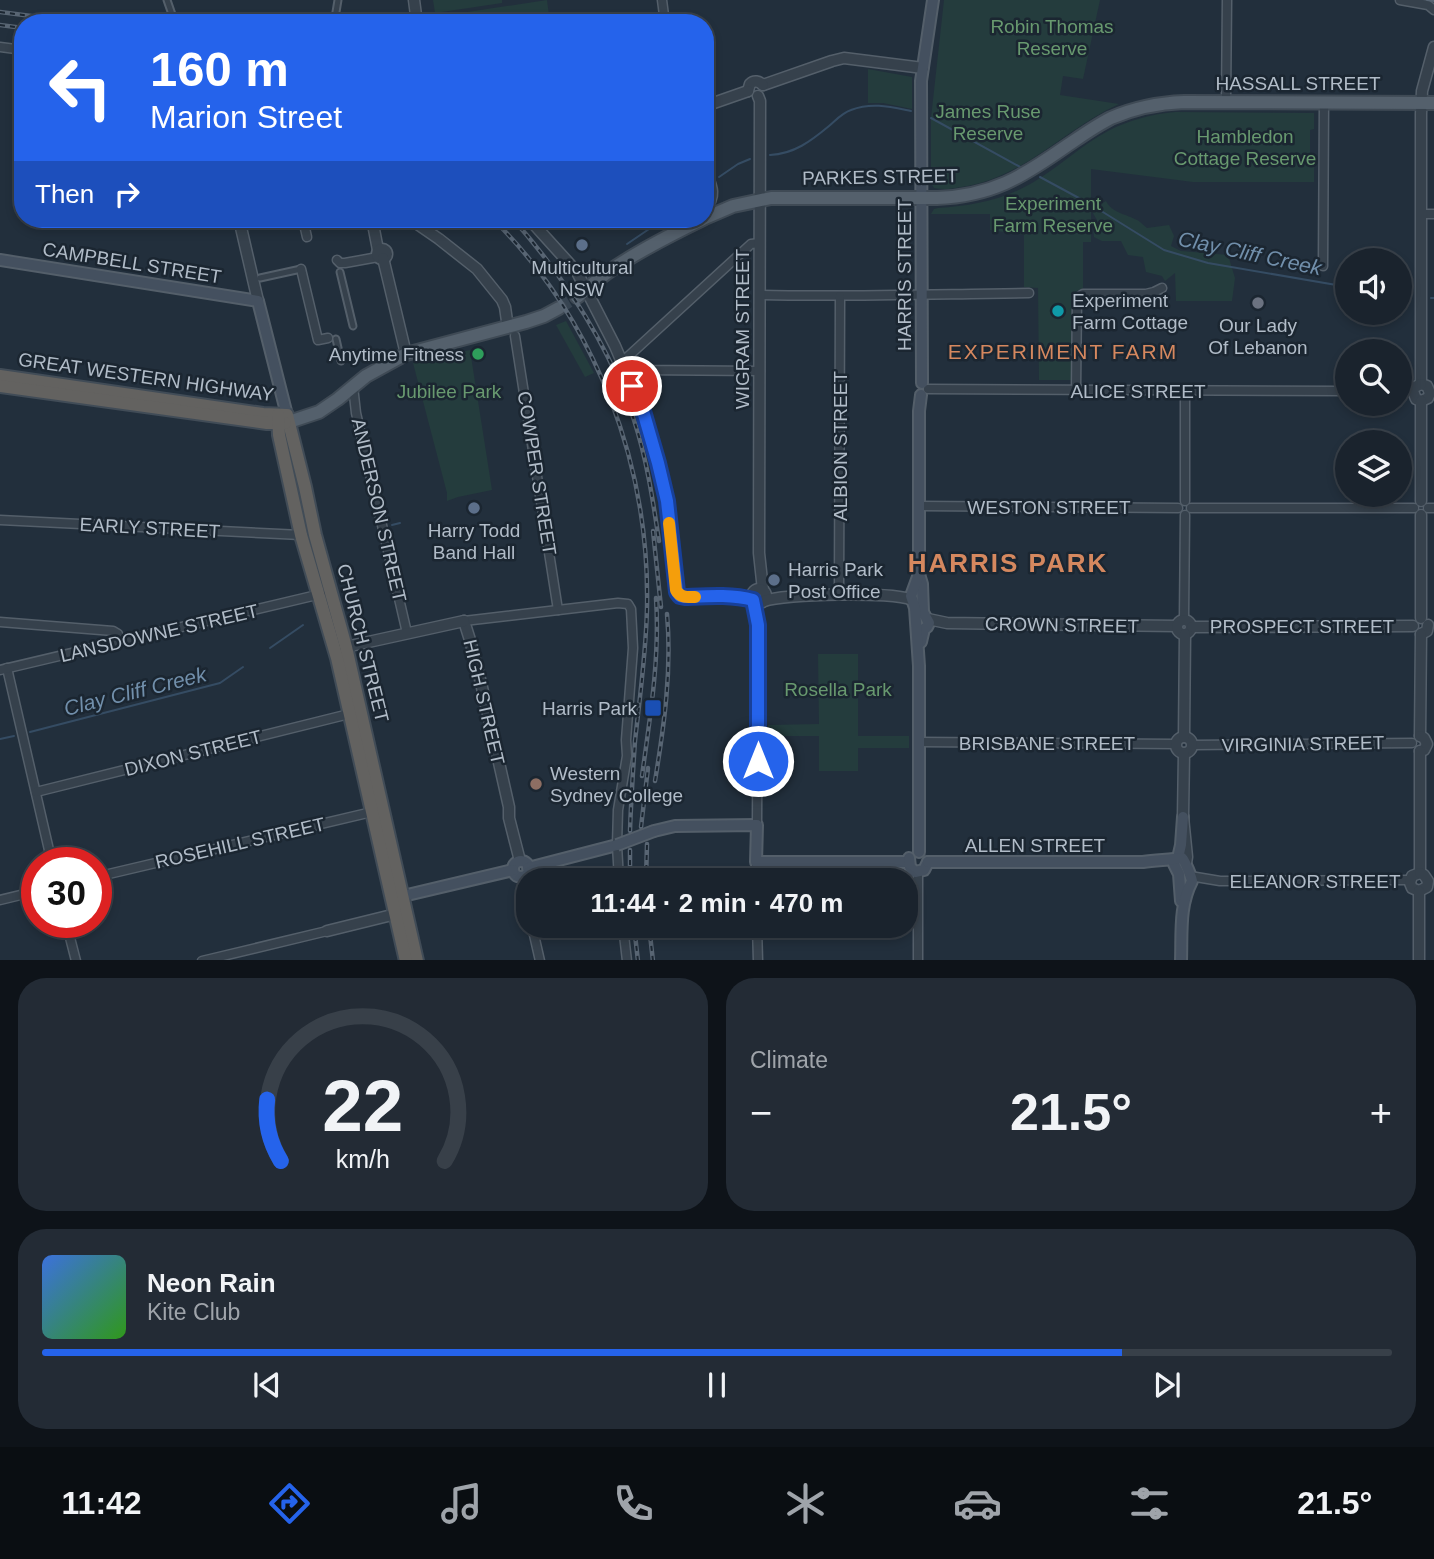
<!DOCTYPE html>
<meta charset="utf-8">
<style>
body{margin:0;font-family:Helvetica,sans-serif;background:#232b35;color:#f1f3f6;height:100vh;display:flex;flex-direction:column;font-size:26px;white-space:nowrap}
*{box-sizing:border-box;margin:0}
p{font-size:23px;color:#9fa4aa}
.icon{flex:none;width:38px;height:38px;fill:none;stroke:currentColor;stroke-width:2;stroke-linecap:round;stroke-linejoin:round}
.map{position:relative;height:960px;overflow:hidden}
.sheet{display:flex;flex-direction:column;gap:18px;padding:18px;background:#0e1319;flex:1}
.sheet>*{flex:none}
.hud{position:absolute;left:14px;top:14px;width:700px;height:214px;border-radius:28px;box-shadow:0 4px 10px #0003,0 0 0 2px #384049;background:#2563eb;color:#fff;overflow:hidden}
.buttons{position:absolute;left:1335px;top:248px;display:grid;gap:14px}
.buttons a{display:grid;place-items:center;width:77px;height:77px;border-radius:50%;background:#1a232d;box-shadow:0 4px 10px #0003,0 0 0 2px #384049;font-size:35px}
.speed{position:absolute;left:21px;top:847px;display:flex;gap:14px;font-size:35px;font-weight:700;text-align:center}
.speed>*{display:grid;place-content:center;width:91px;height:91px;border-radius:50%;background:#1a232d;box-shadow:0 4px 10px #0003,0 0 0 2px #384049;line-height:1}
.speed .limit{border:10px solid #d22;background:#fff;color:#111}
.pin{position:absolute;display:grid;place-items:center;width:60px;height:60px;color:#fff;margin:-30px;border:4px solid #fff;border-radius:50%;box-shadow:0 2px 7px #0007}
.me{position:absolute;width:77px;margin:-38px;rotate:0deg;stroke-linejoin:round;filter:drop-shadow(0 0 5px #0008)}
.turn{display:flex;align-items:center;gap:24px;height:147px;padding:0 21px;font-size:32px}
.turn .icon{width:91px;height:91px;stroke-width:2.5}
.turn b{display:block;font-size:49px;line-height:60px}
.then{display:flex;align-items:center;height:66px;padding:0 21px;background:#0003;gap:14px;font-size:26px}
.big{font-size:52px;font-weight:700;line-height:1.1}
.sheet .tile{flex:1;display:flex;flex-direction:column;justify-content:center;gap:10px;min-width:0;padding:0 24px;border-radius:28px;background:#232b35}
.sheet .dial{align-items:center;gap:0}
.dial svg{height:182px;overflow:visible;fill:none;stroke:#384049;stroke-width:7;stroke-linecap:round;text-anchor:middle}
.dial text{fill:#f1f3f6;stroke:none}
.song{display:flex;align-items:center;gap:21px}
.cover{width:84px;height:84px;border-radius:10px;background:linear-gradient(135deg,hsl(220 70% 55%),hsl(110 70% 35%))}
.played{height:7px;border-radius:4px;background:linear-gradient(90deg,#2563eb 80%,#384049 80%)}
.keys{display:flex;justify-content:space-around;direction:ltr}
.heat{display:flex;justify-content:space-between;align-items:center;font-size:38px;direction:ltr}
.sheet .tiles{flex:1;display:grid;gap:18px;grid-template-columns:1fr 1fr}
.tile:last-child{grid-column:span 2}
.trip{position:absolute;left:516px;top:868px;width:402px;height:70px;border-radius:28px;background:#1a232d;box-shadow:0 4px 10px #0003,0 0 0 2px #384049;font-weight:700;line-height:70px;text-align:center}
.dock{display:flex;height:112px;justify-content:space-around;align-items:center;background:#0a0e12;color:#9fa4aa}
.dock .icon{width:49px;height:49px}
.dock .active{color:#2563eb}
.dock b{font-size:32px;color:#f1f3f6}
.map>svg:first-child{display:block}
</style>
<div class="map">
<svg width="1434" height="961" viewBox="0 0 1434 961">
<rect width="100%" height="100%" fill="#222f3c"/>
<!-- green -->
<g fill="#243c3d">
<path d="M433,0H502V3L435,13Z"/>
<path d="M547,0L550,23H429L428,18Z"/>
<path d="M944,0H1100L1083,79L1063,76L1060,95L1119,104C1064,129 1023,179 961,187C952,189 943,190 934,188L931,183V118Z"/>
<path d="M868,69L912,77V109L883,103H868Z"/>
<path d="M1175,112L1314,113V129L1310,130V154L1314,155V182H1193L1091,169V242H1083V288L1075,292L1071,300V380H1039L1038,288L1024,287V235L990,230V214H931L934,209L938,208C971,206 1003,200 1032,183C1058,168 1081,145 1108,131C1129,120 1152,114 1175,112Z"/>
<path d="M1106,201C1112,213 1126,214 1137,220C1140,221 1144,226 1147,228L1169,225L1174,236L1171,246L1181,251L1228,255L1235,278L1232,301H1176L1175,273L1165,281L1162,276L1146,272L1143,257L1128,255L1121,241H1102L1094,237L1093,228L1097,220L1091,210Z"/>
<path d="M566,321L594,373L585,377L556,325Z"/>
<path d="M470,350L492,490L458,497L447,501V493L413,363Z"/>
<path d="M818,654H858V736H909V748H858V771H819V736H768V725L819,724Z"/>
</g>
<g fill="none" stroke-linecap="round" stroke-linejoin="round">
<!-- stream -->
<g stroke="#354c63" stroke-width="2">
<path d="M931,118L1022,168"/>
<path d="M770,155C794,154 811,141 829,126C836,120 842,113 851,110C872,102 891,107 911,111"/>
<path d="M719,177L738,164L750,159"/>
<path d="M1040,177L1090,204L1164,250L1208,263L1348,287"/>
<path d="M627,244L655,225L674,219"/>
<path d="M1400,294L1410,295"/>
<path d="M1431,298H1434"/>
<path d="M392,525L400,523"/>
<path d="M270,648L303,625"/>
<path d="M30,732L220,683L243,667"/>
<path d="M0,739L14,736"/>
</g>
<!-- primary-tunnel -->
<path stroke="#374451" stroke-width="12" stroke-dasharray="12 6" stroke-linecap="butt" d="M559,308L577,297"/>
<defs>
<g id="pedestrian">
<path d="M167,0L175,23"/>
<path d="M335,18L338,0"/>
<path d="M340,272L353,326"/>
<path d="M260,278L301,269"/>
<path d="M336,339L341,361"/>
</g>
<g id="minor">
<path d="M662,0L665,23"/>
<path d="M1400,0L1428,5L1434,10"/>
<path d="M616,23L664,18"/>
<path d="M0,47L23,50"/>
<path d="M1226,102L1227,0"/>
<path d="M1421,214H1434"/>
<path d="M305,219L304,224L307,237"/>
<path d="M337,260L340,263H345L378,257"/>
<path d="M1323,266L1324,102"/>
<path d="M301,269L318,340L328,338"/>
<path d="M760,295C850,297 939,294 1029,293"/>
<path d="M515,336L558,610"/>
<path d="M760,371L639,370L622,362L751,244L760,243"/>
<path d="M353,386L356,413L407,633"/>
<path d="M928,389L1348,391"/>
<path d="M1076,390L1077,298L1083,294H1146L1154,292L1162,288"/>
<path d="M1185,391V501"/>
<path d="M1400,391H1413"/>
<path d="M920,506L1178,508"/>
<path d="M1191,508H1414"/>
<path d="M1428,508H1434"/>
<path d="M0,520L301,535"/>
<path d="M839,595L840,296"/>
<path d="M754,601L758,635L757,825"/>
<path d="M1184,619L1185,515"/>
<path d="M464,621L618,603L628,604L631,609L633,648L626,740L627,756L618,810L617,845L619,880"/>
<path d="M0,622L113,631L118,634L120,642"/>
<path d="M7,668L52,863"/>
<path d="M0,670L321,594"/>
<path d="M919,742L1176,744"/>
<path d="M1193,745L1412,743"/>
<path d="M36,792L349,714"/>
<path d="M756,862L757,880"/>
<path d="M1190,876L1220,881L1410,880"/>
<path d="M96,877L376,811"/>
<path d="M522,877L526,890L528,894"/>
<path d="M528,898L527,904L528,911"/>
<path d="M0,900L37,891"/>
<path d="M66,922L76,961"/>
<path d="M532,926L540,961"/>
<path d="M623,926L627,961"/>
<path d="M757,926L758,961"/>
<path d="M202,961L327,931"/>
<path d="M918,961V872"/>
</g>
<g id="tertiary">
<path d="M414,0L417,23"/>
<path d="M763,85L832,61L844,58L923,68"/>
<path d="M748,91L750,84C754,80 759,81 763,85"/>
<path d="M758,96L760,101L759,553L763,590"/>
<path d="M705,106L748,91"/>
<path d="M705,170C710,183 718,196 705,207"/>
<path d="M239,219L258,301"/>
<path d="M372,219L378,250"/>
<path d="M410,219L439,239L477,269L502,300L505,307L508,328"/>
<path d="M529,219L577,272L615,346L643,411L658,463L667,501L677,592L680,596L685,597L728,596L753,601"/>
<path d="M671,233L684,219"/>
<circle cx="382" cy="254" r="5"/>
<path d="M383,258L406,354"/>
<path d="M1421,384V114L1422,91L1434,47"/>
<path d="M1421,401L1428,398L1430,393L1427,386L1421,384"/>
<path d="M1421,401L1416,399L1413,391L1415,387L1421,384"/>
<path d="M1421,501V401"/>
<path d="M1421,515V618"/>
<circle cx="759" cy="596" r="7"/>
<path d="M764,601C784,594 894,591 912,600"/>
<path d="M928,619L947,623L1177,626"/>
<circle cx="1184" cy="627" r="7"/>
<path d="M464,621L470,640L481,683L509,807V818L520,861"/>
<path d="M1192,627L1413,626"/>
<path d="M1421,634L1427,631L1428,625"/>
<path d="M341,648L464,621"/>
<path d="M1420,736L1421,634"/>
<path d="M1420,736L1424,738L1427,744L1424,750L1420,751"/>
<circle cx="1184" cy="745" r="8"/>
<path d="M1184,737L1185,634"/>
<path d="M1184,753L1183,817L1187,857L1186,863"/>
<path d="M1420,873V751"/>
<path d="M1419,891L1412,888L1410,883L1412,876L1420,873"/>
<path d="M1419,891L1427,887L1428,881L1424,875L1420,873"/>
<path d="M327,931L396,914L401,915"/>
<path d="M1419,961V891"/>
</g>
<g id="secondary">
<path d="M0,260L258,301L287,415"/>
<path d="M922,383L921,81L933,0"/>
<path d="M921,395L919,411V574L922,584L923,612L929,623L927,627L924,629L921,642"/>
<path d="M654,831L675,826L757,825L756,862H908"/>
<path d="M919,852V666L915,608L911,596L919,574"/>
<path d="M909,858L910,867L915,872L924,870L928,862"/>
<path d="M1178,858L1181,845L1183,817"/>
<path d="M1175,860L1174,864L1179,874L1181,901"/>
<circle cx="521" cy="869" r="8"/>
<path d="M928,862H1143C1156,860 1170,860 1182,858C1185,861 1191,876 1192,881C1179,906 1182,932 1181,961"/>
<path d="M528,868L617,845"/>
<path d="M403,896L513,870"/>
</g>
<g id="primary">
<path d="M705,218L733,206L771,198H937C992,196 1022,177 1065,147C1080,137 1095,126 1111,118C1134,108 1159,103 1184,102L1434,103"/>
<path d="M577,297C588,288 599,278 611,270C640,250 672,234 703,219"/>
<path d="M289,422L319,412L338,399L366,376L406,354L526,322L544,316L559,308"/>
</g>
<g id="trunk">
<path d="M0,376L263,414L287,415L305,487L315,535L346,647L417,961"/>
<path d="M0,386L267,423H285"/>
<path d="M278,415L279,435L301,535L337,658L406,961"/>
</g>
</defs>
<!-- pedestrian casing -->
<use href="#pedestrian" stroke="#545f6a" stroke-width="9"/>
<!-- minor casing -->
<use href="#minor" stroke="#545f6a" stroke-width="11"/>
<!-- tertiary casing -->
<use href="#tertiary" stroke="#545f6a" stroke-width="13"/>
<!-- secondary casing -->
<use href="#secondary" stroke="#545f6a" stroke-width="14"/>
<!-- primary casing -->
<use href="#primary" stroke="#3f4a55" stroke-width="16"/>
<!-- trunk casing -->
<use href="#trunk" stroke="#414c57" stroke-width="16"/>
<!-- pedestrian -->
<use href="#pedestrian" stroke="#36414c" stroke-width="5"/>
<!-- minor -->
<use href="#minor" stroke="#36414c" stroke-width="8"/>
<!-- tertiary -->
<use href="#tertiary" stroke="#36414c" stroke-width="10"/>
<!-- secondary -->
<use href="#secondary" stroke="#44505f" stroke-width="10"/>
<!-- primary -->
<use href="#primary" stroke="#54606c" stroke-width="12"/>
<!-- trunk -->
<use href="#trunk" stroke="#636260" stroke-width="12"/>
<!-- tram -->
<path stroke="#586573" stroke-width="2" d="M1427,0L1434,1"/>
<defs>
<g id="rail">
<path d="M0,12L86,23"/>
<path d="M0,25L23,28"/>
<path d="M493,219C596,321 650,464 647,608C646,653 640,696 635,741C633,771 631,801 630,831"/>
<path d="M513,219C565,278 609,345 634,420C647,460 653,501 659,541"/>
<path d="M653,531L661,607"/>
<path d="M642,776C650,717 660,658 656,598"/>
<path d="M655,781C664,726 672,671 667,614"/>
<path d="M641,827L648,768"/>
<path d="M630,850V880"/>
<path d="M646,880L647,844"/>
<path d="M634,926L638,961"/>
<path d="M649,926L653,961"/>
</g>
</defs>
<!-- rail casing -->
<use href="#rail" stroke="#586573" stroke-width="4.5"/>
<!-- rail -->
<use href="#rail" stroke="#1b2631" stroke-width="2" stroke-dasharray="5" stroke-linecap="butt"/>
<defs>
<path id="secondary-bridge" d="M617,845L654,831"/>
</defs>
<!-- secondary-bridge casing -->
<use href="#secondary-bridge" stroke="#545f6a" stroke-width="14" stroke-linecap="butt"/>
<!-- secondary-bridge -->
<use href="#secondary-bridge" stroke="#44505f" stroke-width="10"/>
</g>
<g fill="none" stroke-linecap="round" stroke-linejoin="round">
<defs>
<path id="route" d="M632,386L643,411L658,463L667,501L677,592L680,596L685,597C707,596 732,594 753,600L758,625V761"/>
</defs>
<!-- route casing -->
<use href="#route" stroke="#184099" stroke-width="18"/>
<!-- route -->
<use href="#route" stroke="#2563eb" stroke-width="12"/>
<!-- slow -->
<path stroke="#f59e0b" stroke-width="12" d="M669,523L676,590C680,598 687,597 695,597"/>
</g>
<!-- markers -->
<g fill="#5c6f8a" stroke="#1b2631" stroke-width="2.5">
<circle cx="582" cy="245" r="7"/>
<circle cx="474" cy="508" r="7"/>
<circle cx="774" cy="580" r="7"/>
</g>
<circle fill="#6b7280" stroke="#1b2631" stroke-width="2.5" cx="1258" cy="303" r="7"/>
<circle fill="#0f9aa8" stroke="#1b2631" stroke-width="2.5" cx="1058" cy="311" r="7"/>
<circle fill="#2e9e5b" stroke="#1b2631" stroke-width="2.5" cx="478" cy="354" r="7"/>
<rect fill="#1a4fb4" stroke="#1b2631" stroke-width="2.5" x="644" y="699" width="18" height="18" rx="3.5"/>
<circle fill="#8d6e63" stroke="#1b2631" stroke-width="2.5" cx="536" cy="784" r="7"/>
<g text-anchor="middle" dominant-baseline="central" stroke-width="5" stroke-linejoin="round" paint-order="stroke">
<!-- park labels -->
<g font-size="19" fill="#68996f" stroke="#1b2631">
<text x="1052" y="26">Robin Thomas<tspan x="1052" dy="22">Reserve</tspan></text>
<text x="988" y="111">James Ruse<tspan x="988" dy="22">Reserve</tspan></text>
<text x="1245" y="136">Hambledon<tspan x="1245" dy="22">Cottage Reserve</tspan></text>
<text x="1053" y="203">Experiment<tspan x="1053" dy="22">Farm Reserve</tspan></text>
<text x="449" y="391">Jubilee Park</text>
<text x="838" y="689">Rosella Park</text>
</g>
<!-- street labels -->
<g font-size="19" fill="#b1bcc8" stroke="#1b2631">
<text x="1298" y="83">HASSALL STREET</text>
<text transform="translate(880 177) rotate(-1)">PARKES STREET</text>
<text transform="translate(132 263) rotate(9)">CAMPBELL STREET</text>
<text transform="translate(904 275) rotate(-90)">HARRIS STREET</text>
<text transform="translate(742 329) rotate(-90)">WIGRAM STREET</text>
<text transform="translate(146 377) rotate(8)">GREAT WESTERN HIGHWAY</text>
<text x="1138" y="391">ALICE STREET</text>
<text transform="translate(840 446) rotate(-90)">ALBION STREET</text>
<text transform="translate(537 473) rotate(81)">COWPER STREET</text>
<text x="1049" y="507">WESTON STREET</text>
<text transform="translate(379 510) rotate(77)">ANDERSON STREET</text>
<text transform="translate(150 528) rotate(3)">EARLY STREET</text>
<text transform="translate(1062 625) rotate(1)">CROWN STREET</text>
<text x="1302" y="626">PROSPECT STREET</text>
<text transform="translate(159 633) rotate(-13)">LANSDOWNE STREET</text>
<text transform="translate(363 643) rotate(76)">CHURCH STREET</text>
<text transform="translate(484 702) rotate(77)">HIGH STREET</text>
<text x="1047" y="743">BRISBANE STREET</text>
<text transform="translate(1303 744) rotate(-1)">VIRGINIA STREET</text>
<text transform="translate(193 753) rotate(-14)">DIXON STREET</text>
<text transform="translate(240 843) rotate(-13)">ROSEHILL STREET</text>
<text x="1035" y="845">ALLEN STREET</text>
<text x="1315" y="881">ELEANOR STREET</text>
</g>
<!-- poi labels -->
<g font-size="19" fill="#b1bcc8" stroke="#1b2631">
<text x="582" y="267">Multicultural<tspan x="582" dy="22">NSW</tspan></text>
<text x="1072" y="300" text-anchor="start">Experiment<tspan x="1072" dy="22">Farm Cottage</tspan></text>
<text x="1258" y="325">Our Lady<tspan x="1258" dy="22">Of Lebanon</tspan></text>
<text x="464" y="354" text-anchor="end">Anytime Fitness</text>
<text x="474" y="530">Harry Todd<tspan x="474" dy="22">Band Hall</tspan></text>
<text x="788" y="569" text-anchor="start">Harris Park<tspan x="788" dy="22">Post Office</tspan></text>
<text x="637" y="708" text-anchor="end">Harris Park</text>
<text x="550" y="773" text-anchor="start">Western<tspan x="550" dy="22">Sydney College</tspan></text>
</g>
<!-- water labels -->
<g font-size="21" font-style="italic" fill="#718fab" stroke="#1b2631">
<text transform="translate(1250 253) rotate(12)">Clay Cliff Creek</text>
<text transform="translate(135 691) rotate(-14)">Clay Cliff Creek</text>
</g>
<!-- neighbourhood labels -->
<g font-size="21" letter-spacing="2" fill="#d5885f" stroke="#1b2631">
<text x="1063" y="351">EXPERIMENT FARM</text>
</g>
<!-- district labels -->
<g font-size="26" font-weight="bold" letter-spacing="2" fill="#d5885f" stroke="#1b2631">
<text x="1008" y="563">HARRIS PARK</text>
</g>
</g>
</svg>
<div class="buttons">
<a><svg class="icon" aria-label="sound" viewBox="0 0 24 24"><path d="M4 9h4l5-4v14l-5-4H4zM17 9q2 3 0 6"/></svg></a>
<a><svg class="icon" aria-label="search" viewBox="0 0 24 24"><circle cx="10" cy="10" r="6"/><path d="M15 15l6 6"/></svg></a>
<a><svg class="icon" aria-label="layers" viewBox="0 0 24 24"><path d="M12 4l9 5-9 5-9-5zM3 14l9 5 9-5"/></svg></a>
</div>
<div class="speed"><div class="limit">30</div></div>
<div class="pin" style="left:632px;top:386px;background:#d93025"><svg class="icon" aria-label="arrive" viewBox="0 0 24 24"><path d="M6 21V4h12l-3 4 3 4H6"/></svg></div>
<svg class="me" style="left:758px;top:761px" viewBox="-20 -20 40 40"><circle r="17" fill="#2563eb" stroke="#fff" stroke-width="3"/><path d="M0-11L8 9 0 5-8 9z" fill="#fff"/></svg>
<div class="trip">11:44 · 2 min · 470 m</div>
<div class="hud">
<div class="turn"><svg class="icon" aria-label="left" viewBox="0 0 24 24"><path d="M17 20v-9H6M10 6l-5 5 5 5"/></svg><div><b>160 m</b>Marion Street</div></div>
<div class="then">Then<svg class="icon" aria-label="right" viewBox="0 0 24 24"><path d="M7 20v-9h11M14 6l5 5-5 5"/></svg></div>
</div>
</div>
<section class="sheet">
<div class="tiles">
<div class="tile dial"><svg viewBox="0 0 100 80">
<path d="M14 69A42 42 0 1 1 86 69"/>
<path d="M14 69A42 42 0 0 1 8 42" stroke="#2563eb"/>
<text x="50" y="56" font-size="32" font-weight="700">22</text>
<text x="50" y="72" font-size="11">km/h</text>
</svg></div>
<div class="tile"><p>Climate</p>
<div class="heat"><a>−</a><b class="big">21.5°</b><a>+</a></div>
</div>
<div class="tile">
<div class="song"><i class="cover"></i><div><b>Neon Rain</b><p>Kite Club</p></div></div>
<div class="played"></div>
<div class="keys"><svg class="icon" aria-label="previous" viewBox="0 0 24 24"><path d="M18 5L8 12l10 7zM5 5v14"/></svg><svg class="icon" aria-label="pause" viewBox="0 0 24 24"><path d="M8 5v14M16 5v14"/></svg><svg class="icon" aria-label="next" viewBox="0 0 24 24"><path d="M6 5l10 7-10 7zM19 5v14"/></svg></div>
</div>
</div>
</section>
<nav class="dock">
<b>11:42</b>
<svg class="icon active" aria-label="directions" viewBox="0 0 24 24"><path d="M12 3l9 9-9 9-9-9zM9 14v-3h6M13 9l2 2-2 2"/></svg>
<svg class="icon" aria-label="music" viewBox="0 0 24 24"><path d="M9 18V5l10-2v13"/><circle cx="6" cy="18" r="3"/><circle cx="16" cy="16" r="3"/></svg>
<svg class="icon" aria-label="phone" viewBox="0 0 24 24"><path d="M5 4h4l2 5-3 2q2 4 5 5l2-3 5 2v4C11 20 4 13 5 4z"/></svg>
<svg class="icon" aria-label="climate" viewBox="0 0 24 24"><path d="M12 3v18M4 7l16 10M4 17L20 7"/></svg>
<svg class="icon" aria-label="car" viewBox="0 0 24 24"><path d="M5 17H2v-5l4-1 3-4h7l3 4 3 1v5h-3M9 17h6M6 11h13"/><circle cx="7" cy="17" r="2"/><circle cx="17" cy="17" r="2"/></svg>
<svg class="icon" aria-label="filters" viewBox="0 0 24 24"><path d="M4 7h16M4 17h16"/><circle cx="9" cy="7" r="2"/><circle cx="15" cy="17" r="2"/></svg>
<b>21.5°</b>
</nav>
